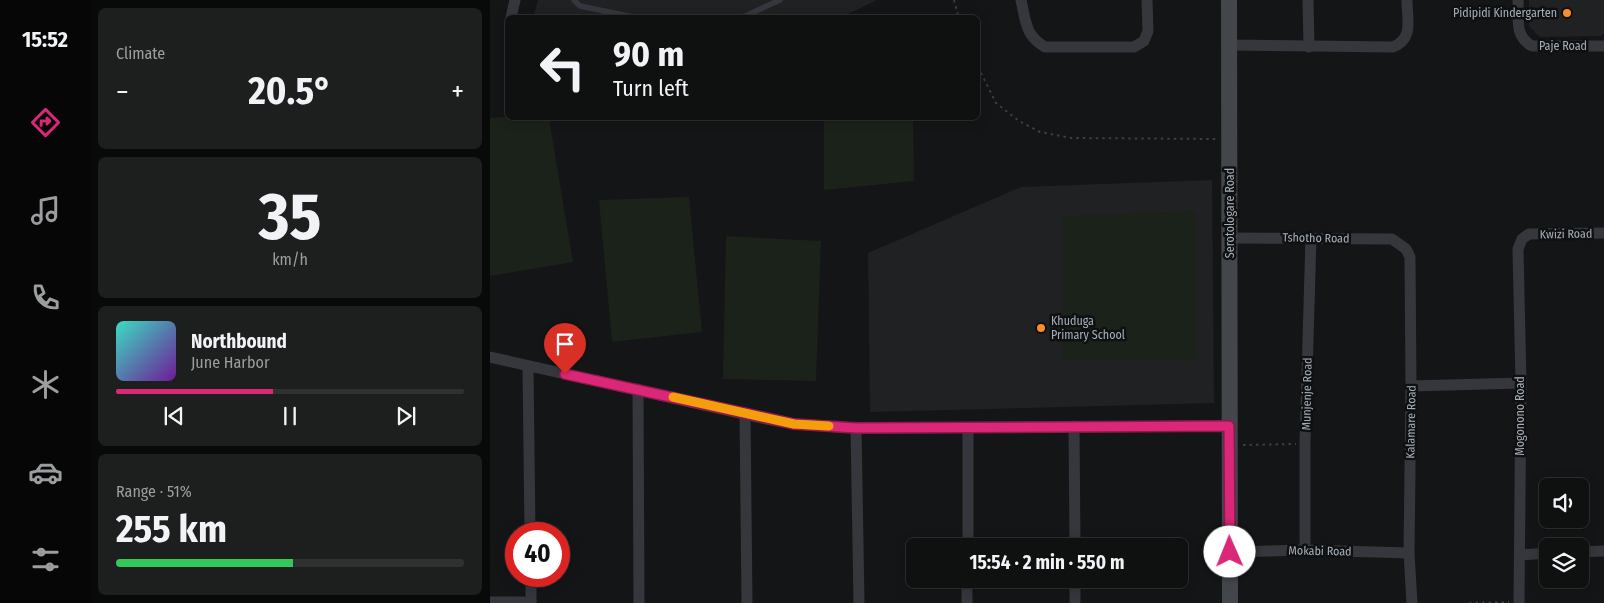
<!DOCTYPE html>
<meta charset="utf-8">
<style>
body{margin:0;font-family:"Fira Sans Condensed",sans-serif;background:#1d1e1e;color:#f1f3f6;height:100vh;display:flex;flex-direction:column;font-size:19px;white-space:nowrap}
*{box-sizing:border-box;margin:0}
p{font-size:16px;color:#9b9d9f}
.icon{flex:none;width:28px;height:28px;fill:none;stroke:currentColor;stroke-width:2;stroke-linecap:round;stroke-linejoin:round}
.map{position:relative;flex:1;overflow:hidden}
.side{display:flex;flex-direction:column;gap:8px;padding:8px;background:#080909;width:400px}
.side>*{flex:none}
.top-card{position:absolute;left:15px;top:15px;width:475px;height:105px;border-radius:8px;box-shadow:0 2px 12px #0003,0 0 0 1px #2f3030;background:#0f1010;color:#f1f3f6;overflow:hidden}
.controls{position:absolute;left:1049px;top:478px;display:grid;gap:10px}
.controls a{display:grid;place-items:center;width:50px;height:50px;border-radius:8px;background:#0f1010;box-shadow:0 2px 12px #0003,0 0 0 1px #2f3030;font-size:25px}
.speed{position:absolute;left:15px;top:522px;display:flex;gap:10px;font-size:25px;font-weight:700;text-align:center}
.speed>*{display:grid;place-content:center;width:65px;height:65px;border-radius:50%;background:#0f1010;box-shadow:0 2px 12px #0003,0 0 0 1px #2f3030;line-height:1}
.speed .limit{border:8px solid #d22;background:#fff;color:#111}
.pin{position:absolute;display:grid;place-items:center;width:42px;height:42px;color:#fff;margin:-51px -21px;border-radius:50% 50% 50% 0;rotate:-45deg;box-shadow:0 0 5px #0007}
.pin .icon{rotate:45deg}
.me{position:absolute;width:55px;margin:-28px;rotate:359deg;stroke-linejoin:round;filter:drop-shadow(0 0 4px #0008)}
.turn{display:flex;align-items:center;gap:18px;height:105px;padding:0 25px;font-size:22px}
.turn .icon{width:65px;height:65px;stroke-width:2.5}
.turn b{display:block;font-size:35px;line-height:42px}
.big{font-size:38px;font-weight:700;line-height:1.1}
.side .tile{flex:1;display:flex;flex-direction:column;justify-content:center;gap:8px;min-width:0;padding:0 18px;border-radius:8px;background:#1d1e1e}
.side .dial{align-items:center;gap:0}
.dial b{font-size:65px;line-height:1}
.song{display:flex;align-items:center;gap:15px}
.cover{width:60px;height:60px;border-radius:8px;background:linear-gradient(135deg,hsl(170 70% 55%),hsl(280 70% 35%))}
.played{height:5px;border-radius:2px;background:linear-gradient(90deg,#db2777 45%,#2f3030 45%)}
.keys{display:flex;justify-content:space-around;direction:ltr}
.heat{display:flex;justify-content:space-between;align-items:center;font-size:28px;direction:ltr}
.charge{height:8px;border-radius:4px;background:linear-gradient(90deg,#34c759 51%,#2f3030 0)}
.trip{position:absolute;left:416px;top:538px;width:282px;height:50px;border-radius:8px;background:#0f1010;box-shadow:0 2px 12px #0003,0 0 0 1px #2f3030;font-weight:700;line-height:50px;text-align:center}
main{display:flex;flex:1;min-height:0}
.tab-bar{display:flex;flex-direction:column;width:90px;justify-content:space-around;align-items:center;background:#060606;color:#9b9d9f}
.tab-bar .icon{width:35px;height:35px}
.tab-bar .selected{color:#db2777}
.tab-bar b{font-size:22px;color:#f1f3f6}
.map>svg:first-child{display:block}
</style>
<main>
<nav class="tab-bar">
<b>15:52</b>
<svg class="icon selected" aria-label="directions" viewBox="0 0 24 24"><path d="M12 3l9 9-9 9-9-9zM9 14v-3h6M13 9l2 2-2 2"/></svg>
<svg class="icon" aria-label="music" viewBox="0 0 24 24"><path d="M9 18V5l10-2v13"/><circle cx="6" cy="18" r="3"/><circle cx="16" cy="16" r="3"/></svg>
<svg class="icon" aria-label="phone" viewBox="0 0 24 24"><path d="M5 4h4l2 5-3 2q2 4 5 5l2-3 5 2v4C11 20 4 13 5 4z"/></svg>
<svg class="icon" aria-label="climate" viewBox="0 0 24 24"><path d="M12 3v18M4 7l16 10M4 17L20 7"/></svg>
<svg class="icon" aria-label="car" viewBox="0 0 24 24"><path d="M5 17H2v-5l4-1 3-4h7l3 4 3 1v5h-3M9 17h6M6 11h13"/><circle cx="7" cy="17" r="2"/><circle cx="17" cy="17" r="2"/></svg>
<svg class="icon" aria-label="filters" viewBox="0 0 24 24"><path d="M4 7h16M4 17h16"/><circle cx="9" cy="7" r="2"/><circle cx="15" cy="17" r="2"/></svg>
</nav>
<section class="side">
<div class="tile"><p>Climate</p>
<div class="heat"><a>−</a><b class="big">20.5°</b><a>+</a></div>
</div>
<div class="tile dial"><b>35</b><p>km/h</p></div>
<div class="tile">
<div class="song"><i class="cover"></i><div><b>Northbound</b><p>June Harbor</p></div></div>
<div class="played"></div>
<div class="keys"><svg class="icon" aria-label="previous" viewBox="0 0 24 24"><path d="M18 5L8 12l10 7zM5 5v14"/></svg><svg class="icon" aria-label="pause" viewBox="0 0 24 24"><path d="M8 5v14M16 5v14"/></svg><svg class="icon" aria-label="next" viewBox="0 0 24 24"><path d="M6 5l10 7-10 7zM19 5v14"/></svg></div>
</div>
<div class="tile"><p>Range · 51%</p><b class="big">255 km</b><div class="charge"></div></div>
</section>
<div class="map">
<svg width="1114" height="603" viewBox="0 0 1114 603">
<rect width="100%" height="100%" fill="#141516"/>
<!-- built -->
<g fill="#202123">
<path d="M48,0H387L352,17L43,18Z"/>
<path d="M1039,0H1114V33L1111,36L1050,37L1039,26Z"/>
<path d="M722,180L724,403L380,412L378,253L531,187Z"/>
</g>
<!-- green -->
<g fill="#1a221a">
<path d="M18,117L59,118L83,262L0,276V118Z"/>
<path d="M334,118H423L424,181L334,190Z"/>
<path d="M199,197L212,332L122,342L109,200Z"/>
<path d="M706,211V360H572L573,216Z"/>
<path d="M236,236L331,241L326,381L233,379Z"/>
</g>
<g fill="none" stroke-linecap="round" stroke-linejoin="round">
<!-- path -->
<g stroke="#3b3f43" stroke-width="2" stroke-dasharray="2.5 4" stroke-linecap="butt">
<path d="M464,0L469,18"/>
<path d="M488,67L506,103L529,121L550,132L581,138L726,139"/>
<path d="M753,445L806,444"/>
<path d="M979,603L1019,602"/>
</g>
<!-- lane -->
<g stroke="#35373c" stroke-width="5.5">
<path d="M84,0L90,6L148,18"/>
<path d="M251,18L290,0"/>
</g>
<!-- street -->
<g stroke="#35373c" stroke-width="11">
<path d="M531,0C536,22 535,35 555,47H644L654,41L658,31L657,0"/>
<path d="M818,0L819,47"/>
<path d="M1028,0C1029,19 1024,36 1042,46H1114"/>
<path d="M21,18L25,0"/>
<path d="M738,45L903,47C924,39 917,19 917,0"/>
<path d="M740,238L902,239L916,249L920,257L921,386L919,553L922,603"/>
<path d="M0,357L276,419L304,424L366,428L739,426"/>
<path d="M38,366L40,534"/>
<path d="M921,386L1031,383"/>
<path d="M148,389L149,603"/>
<path d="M255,413L257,603"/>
<path d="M584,426L585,546"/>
<path d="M366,428L369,603"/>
<path d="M478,546V427"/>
<path d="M815,550V443L821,237"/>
<path d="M740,552L815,550L919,553"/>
<path d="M1090,552L1114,551"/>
<path d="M1030,555L1058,553"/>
<path d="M41,576V603"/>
<path d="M585,579V603"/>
<path d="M0,602H41"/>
<path d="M477,603V579"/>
<path d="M1029,603L1031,383L1028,249L1032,239L1039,234L1114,233"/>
</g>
<!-- secondary -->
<path stroke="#43474c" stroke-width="16" d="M739,0L740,603"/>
</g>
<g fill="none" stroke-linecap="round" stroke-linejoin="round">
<defs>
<path id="route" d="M75,374L304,424L366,428L739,426L740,552"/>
</defs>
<!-- route casing -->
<use href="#route" stroke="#8e194d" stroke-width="12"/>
<!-- route -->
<use href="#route" stroke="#db2777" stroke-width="9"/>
<!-- slow -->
<path stroke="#f59e0b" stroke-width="9" d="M183,397L304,424L339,426"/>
</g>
<!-- markers -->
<g fill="#fc8d26" stroke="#0f1011" stroke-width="2">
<circle cx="1077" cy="13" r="5"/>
<circle cx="551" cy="328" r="5"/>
</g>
<g text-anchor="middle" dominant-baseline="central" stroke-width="5" stroke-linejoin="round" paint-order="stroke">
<!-- poi labels -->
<g font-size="12" fill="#a5aeb7" stroke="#0f1011" text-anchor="end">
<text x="1067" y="13">Pidipidi Kindergarten</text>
<text x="561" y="321" text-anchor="start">Khuduga<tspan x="561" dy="14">Primary School</tspan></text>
</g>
<!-- street labels -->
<g font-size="12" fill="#a5aeb7" stroke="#0f1011">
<text x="1073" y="46">Paje Road</text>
<text transform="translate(740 213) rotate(-90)">Serotologare Road</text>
<text transform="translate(1076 234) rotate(-1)">Kwizi Road</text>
<text transform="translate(826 238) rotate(1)">Tshotho Road</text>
<text transform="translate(817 394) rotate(-89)">Munjenje Road</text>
<text transform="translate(1030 416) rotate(-90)">Mogonono Road</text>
<text transform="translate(921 422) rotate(-89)">Kalamare Road</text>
<text transform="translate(830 551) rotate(1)">Mokabi Road</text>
</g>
</g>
</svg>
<div class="controls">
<a><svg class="icon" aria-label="sound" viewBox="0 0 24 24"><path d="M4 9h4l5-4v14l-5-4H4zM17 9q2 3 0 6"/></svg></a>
<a><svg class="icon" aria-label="layers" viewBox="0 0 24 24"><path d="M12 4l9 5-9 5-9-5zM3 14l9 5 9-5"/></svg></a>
</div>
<div class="speed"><div class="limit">40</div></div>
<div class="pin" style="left:75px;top:374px;background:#d93025"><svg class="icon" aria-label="arrive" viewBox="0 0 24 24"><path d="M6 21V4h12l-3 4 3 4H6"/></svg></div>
<svg class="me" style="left:740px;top:552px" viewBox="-20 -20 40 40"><circle r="19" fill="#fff"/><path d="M0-13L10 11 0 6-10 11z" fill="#db2777"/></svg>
<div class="trip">15:54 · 2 min · 550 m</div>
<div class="top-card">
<div class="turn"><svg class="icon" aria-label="left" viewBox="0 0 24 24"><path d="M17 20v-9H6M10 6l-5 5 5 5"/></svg><div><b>90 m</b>Turn left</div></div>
</div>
</div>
</main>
